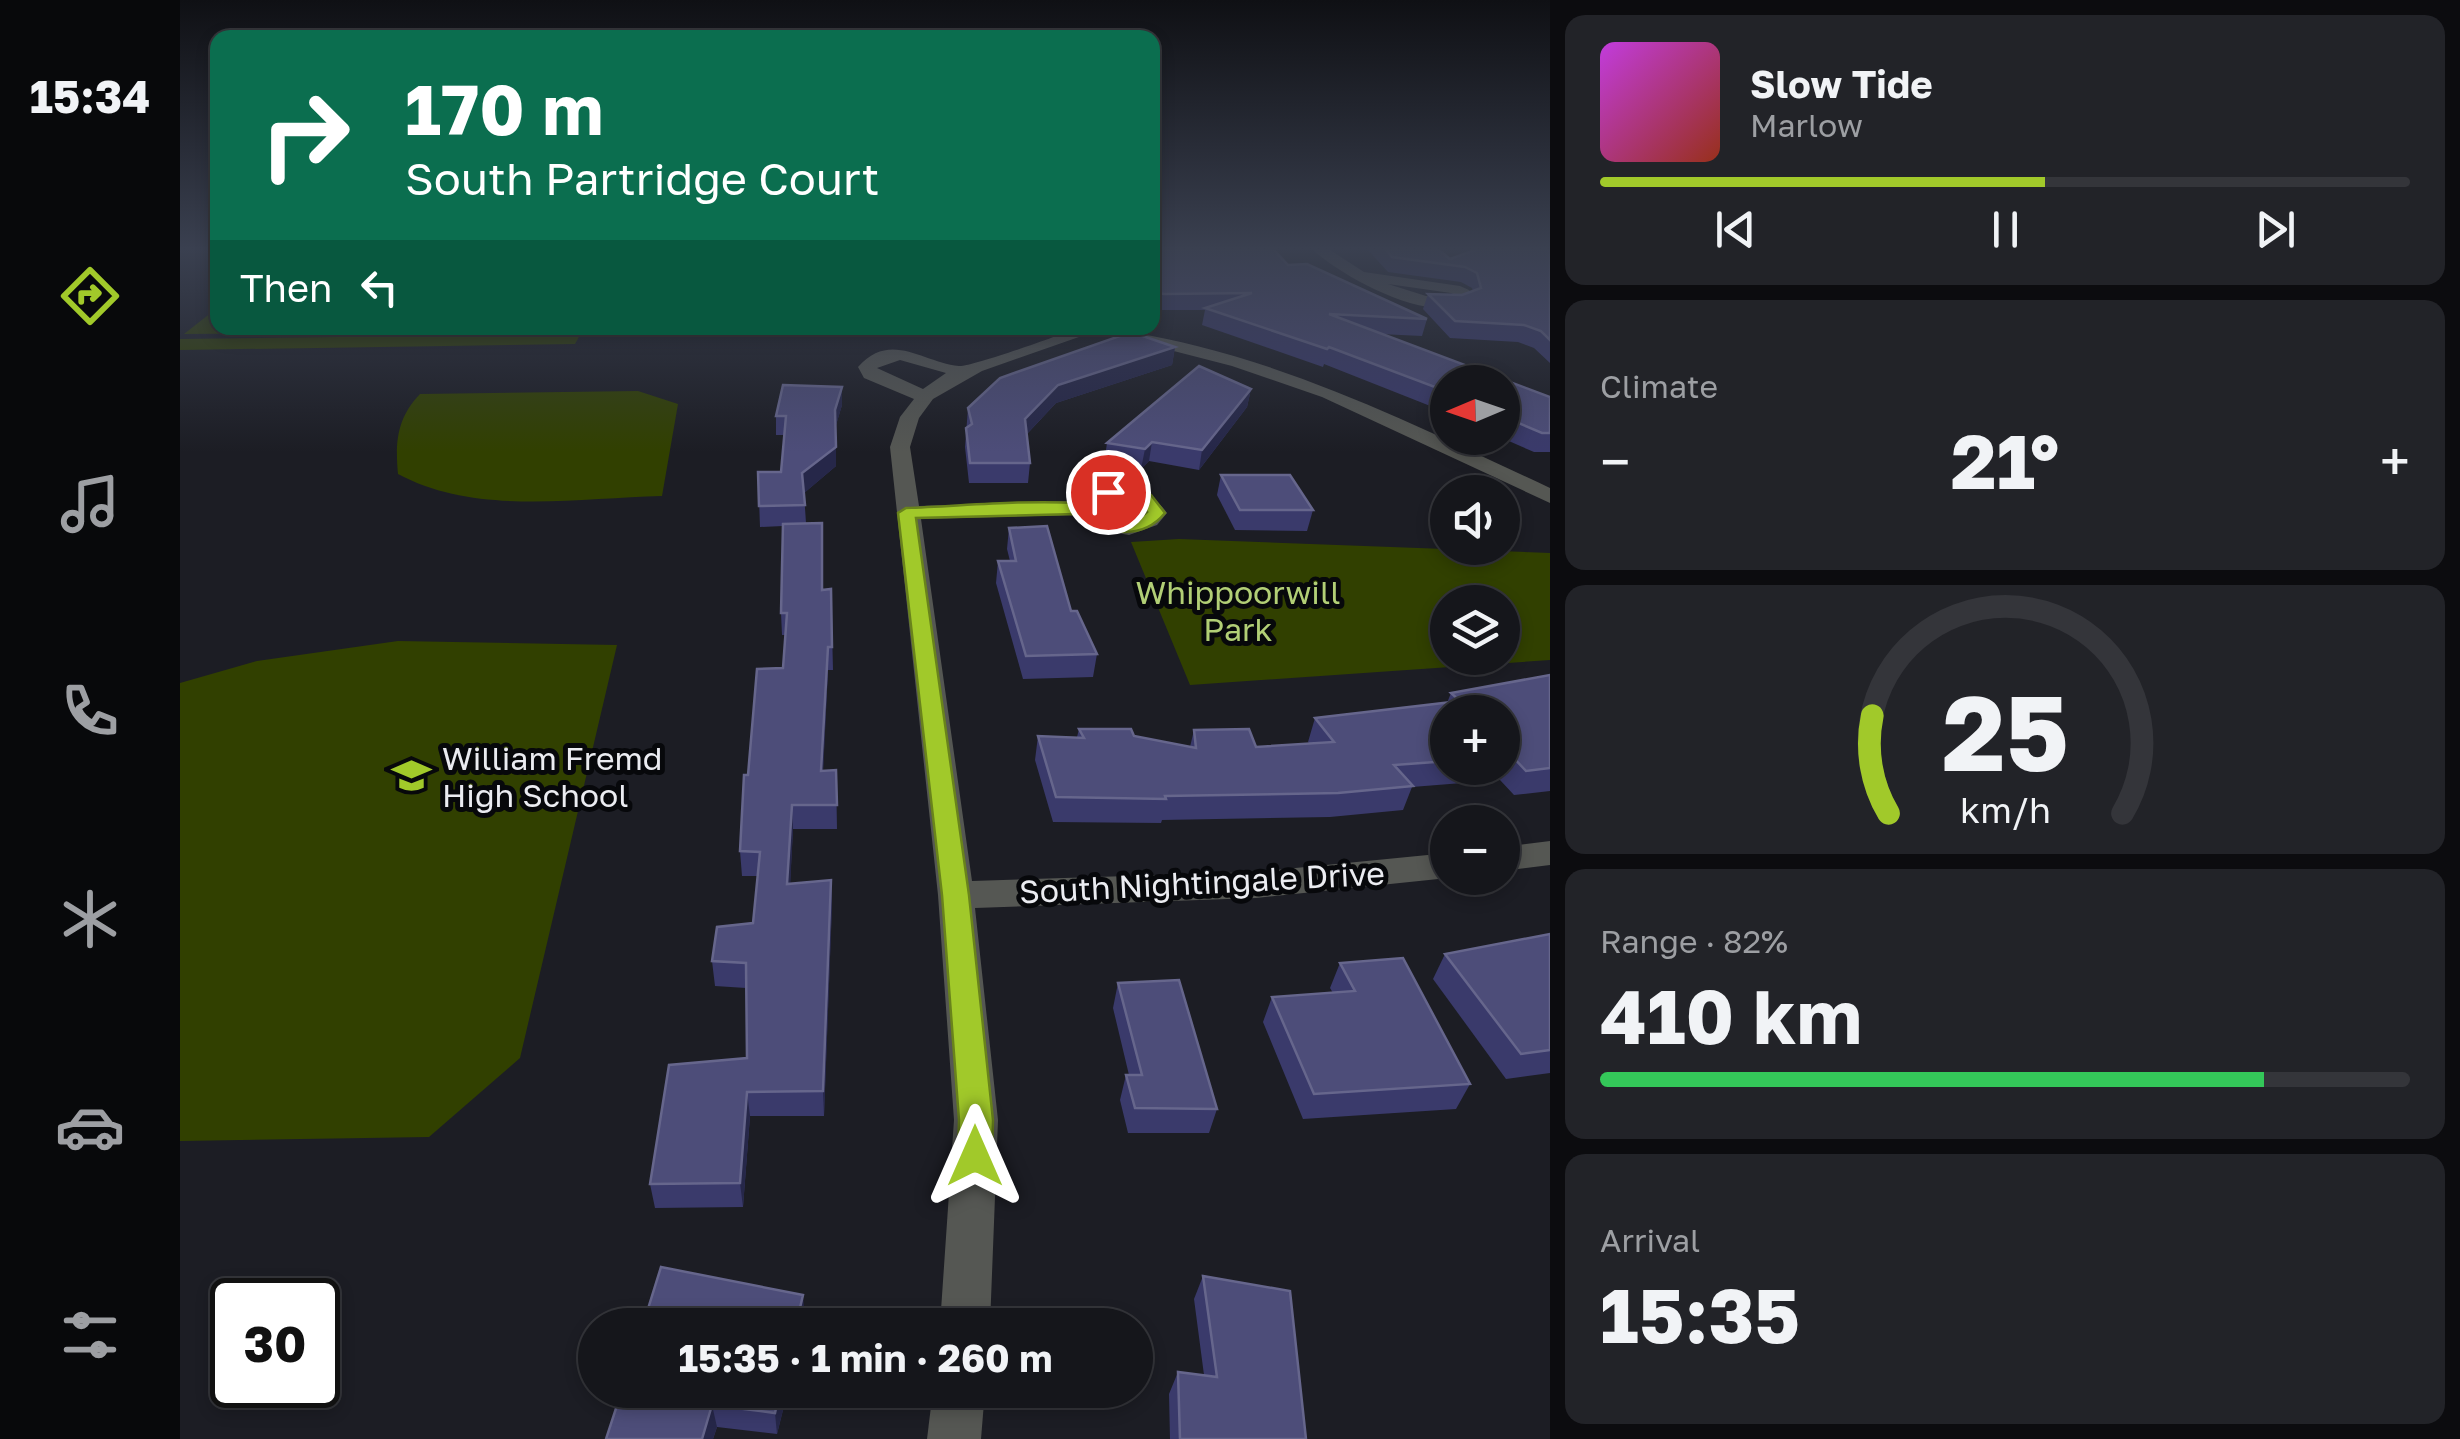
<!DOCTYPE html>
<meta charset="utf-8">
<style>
body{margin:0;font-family:"Golos Text",sans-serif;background:#222328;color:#f1f3f6;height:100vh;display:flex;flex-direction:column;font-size:38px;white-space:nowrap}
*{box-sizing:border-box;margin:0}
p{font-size:32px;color:#9d9fa3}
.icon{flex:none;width:55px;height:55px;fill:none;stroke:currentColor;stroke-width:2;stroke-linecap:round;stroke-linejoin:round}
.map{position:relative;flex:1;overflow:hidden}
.panel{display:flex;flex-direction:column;gap:15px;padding:15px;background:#0c0c0f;width:910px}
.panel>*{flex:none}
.hud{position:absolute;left:30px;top:30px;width:950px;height:305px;border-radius:20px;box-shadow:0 5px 15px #0003,0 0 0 2px #34353a;background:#0b6e4f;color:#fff;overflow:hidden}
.needle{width:65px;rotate:268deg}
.buttons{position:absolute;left:1250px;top:365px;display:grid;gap:20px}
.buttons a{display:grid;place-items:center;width:90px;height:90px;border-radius:50%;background:#15161b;box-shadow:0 5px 15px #0003,0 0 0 2px #34353a;font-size:50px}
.speed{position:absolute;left:30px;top:1278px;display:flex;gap:20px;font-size:50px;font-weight:700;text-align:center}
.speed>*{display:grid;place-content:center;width:130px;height:130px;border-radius:50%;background:#15161b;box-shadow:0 5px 15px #0003,0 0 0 2px #34353a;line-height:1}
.speed .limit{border:5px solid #111;border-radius:15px;background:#fff;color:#111}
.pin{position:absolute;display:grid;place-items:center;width:85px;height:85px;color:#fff;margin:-42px;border:5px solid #fff;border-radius:50%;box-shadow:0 2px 10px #0007}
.me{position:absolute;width:110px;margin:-55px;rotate:0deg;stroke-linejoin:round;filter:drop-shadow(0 0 8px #0008)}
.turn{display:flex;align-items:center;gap:35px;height:210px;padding:0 30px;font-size:45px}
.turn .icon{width:130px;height:130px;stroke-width:2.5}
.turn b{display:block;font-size:70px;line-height:85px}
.then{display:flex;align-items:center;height:95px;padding:0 30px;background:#0003;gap:20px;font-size:38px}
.big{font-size:75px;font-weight:700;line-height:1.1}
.panel .widget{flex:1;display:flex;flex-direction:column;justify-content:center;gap:15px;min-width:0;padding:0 35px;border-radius:20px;background:#222328}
.panel .dial{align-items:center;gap:0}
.dial svg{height:260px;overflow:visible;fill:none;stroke:#34353a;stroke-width:7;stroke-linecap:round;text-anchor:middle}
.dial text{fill:#f1f3f6;stroke:none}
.song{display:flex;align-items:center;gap:30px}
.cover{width:120px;height:120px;border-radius:15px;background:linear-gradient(135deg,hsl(290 70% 55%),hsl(10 70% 35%))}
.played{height:10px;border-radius:5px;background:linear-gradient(90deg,#a1c92a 55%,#34353a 55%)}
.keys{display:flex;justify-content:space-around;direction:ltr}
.heat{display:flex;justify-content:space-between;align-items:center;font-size:55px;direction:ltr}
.charge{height:15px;border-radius:8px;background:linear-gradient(90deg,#34c759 82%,#34353a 0)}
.trip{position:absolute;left:398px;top:1308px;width:575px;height:100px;border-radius:50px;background:#15161b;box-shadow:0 5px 15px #0003,0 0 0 2px #34353a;font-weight:700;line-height:100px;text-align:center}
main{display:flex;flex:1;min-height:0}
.tab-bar{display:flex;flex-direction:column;width:180px;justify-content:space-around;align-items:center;background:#08090b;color:#9d9fa3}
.tab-bar .icon{width:70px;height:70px}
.tab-bar .on{color:#a1c92a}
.tab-bar b{font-size:45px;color:#f1f3f6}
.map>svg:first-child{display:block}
</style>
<main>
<nav class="tab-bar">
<b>15:34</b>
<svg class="icon on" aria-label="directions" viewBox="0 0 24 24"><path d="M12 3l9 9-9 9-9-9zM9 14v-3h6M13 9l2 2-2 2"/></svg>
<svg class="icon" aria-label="music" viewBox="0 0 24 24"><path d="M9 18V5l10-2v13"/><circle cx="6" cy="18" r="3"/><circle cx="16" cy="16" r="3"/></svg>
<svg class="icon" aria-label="phone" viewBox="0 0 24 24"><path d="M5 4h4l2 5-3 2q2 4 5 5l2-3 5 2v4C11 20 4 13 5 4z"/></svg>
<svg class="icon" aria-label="climate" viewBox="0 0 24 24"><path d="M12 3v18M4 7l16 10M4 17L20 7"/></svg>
<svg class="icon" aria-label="car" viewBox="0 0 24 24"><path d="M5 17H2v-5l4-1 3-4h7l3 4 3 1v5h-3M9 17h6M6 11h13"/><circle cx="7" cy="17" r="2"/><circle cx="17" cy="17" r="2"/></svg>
<svg class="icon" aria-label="filters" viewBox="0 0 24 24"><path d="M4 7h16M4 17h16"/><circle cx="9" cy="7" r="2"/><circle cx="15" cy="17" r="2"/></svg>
</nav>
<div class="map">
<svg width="1370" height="1439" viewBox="0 0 1370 1439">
<rect width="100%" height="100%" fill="#1c1d24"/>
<!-- green -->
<g fill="#314000" fill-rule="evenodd">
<path d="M37,308L38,328H354L352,331L4,334Z"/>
<path d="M386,328H416L395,334L400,335L395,344L0,350V339L338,335Z"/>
<path d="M458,391L498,404L482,496C396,498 296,516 218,474C215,442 217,418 240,394Z"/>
<path d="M999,539L1370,553V660L1010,685L951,542ZM1322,602V658H1268V602Z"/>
<path d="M218,641L437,645L340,1058L249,1137L0,1141V683L77,661Z"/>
</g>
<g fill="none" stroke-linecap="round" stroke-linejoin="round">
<!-- street -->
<g fill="#555753" fill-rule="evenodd">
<path d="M1133,250H1150L1184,272L1280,286L1289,290L1294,300C1254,328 1164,278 1133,250ZM1208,284L1271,293L1277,296H1246Z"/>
<path d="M897,328C939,328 976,336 1017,346C1141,377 1254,434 1370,488V503L1142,397L1052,366L916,331L802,371L753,399L739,418L730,447L739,506L890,501C918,473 966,482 987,513L977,525L949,535L918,530L894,515L741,519L792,881L1076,872L1268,853V878L1076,898L795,908L818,1120L810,1325H760L774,1120L758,895L710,447L720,417L734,399L684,378L678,367C711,330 743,363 779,366C791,367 881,335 897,328ZM720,360L766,373L743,389L697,368ZM941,498L964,512C946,526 928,520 911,507L924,499Z"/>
<path d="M1370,841V865L1322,871V847Z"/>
<path d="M753,1390H805L801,1439H747Z"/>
</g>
</g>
<!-- wall -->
<g fill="#3a3a6b" fill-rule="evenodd">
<path d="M972,250L1108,265L1247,319L1242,336L1200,334L1370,397V452H1354L1322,438V382H1268V413L1144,364L1143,367L1022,325L1025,310H982L972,307Z"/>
<path d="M1188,250H1259L1270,259L1370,250V363L1354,348L1338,342L1270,338L1243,309L1248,294L1282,295L1293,291L1292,288L1281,282L1208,272Z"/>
<path d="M995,347L992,365L876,403L847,434L850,463L848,483H789L785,447L788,408Z"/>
<path d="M1071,389L1067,407L1019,470L969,461L961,469L924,463L927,443Z"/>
<path d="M662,405L655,428L656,466L624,493L626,523L643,590L651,589L653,670H648L643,771L656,770L657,829H613L610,884L651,880L652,905L644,1116H570L563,1207L475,1208L470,1184L567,1058L566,988L535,986L532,961L573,923L578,876H562L560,851L568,775L603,668L605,635H602L601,613L603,526L580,527L578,472H601L604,435H596V416Z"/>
<path d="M1041,475L1133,510L1127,531L1055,530L1037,495Z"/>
<path d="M829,528L891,611L917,654L913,677L843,679L816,583L818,561H830L827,549Z"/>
<path d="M1370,675V791L1334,795L1320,780L1232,787L1223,810L1150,817L982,820L981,823L873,822L855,760L858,736L897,737L899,729L954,736L1010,747L1014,730L1076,747L1129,743L1128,742L1135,718L1267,703L1271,693ZM1268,712H1322V768H1268Z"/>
<path d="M1370,934V1073L1326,1079L1253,979L1265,954Z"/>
<path d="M1160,963L1290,1084L1276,1109L1123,1119L1083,1022L1092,997L1153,993L1150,988Z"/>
<path d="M938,983L1037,1109L1029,1133H948L940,1100L946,1075H949L933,1008Z"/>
<path d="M1023,1276L1126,1439H990L989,1394L998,1372L1024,1375L1014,1299Z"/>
<path d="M442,1390H608L597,1434L537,1427L533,1439H426Z"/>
</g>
<!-- shaded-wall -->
<g fill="#262749">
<path d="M995,347L992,365L876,403L843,438L845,419L878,385Z"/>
<path d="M662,387V405L655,429V410Z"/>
<path d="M1071,389L1067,407L1019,470L1022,450Z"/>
<path d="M972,442L969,461L961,469L965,449Z"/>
<path d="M656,447V466L623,494L622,473Z"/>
<path d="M648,647V670L642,795L641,771Z"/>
<path d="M612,805L613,829L609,909L607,884Z"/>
<path d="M651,880L652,905L644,1116L643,1091Z"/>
<path d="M567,1092L570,1116L563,1207L560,1183Z"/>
<path d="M623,1295L625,1319L623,1325H616Z"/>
<path d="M600,1390H608L597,1434L595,1413Z"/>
<path d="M532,1405L537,1427L533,1439H522Z"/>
</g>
<!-- building -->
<g fill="#4d4d79" stroke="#66668c" stroke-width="2.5">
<path d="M972,250H1094L1108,265L1127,264L1247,319L1149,314L1370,397V433H1362L1322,416V382H1268V392L1149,347L1147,349L1025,308L1072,293L984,294L972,291Z"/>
<path d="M1206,250H1259L1270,259L1295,250H1370V340L1361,331L1344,325L1275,321L1248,294L1282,295L1301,288L1297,273L1285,267L1212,257Z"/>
<path d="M951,332L995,347L878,385L845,419L850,463H790L786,428L792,424L788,408L820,378Z"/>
<path d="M1019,366L1071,389L1022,450L972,442L965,449L927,443Z"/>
<path d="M603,385L662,387L655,410L656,447L622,473L625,505L579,506L578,472H601L606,416H596Z"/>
<path d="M1041,475H1110L1133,510H1060Z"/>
<path d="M642,523V590L651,589L652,647H648L641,771L656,770L657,805H612L607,884L651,880L643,1091L567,1092L560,1183L470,1184L489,1065L567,1058L566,963L532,961L537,927L573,923L580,852L560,851L564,775H568L577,669L603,668L607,613H601L603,524Z"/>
<path d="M867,526L891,611H897L917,654L846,656L818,561H836L829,528Z"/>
<path d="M1370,675V768L1346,771L1332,756H1322V712H1268V761L1214,765L1233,786L1158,793L985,796L986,799L876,797L858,736L904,738L899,729H951L954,736L1016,748L1014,730L1069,729L1076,747L1154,742L1135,718L1280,701L1271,693Z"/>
<path d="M1370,934V1050L1341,1054L1265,954Z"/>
<path d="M1223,958L1290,1084L1134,1094L1092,997L1175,991L1160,963Z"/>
<path d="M999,980L1037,1109L955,1108L946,1075H962L938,983Z"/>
<path d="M481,1267L623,1295L616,1325H463Z"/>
<path d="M1023,1276L1110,1291L1126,1439H1000L998,1372L1037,1377Z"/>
<path d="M442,1390H600L595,1413L532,1405L522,1439H426Z"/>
</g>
<!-- sky -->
<linearGradient id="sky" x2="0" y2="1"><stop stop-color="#0f1014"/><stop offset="0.55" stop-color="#3a4050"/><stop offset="1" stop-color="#3a4050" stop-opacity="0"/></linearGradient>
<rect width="1370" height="452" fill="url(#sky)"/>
<!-- route -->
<path fill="#a1c92a" stroke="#69831b" stroke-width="2.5" d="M928,486L971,495L985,513C961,542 923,534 896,514L736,518L789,895L813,1120L812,1156L807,1167L795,1171L783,1167L778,1156L779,1120L762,895L718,513L726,508C782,506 841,500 897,503C922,505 938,539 967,512L959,503L923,495V488Z"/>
<!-- icons -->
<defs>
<symbol id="school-bare" viewBox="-9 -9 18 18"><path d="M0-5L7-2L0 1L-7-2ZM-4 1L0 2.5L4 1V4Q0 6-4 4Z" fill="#a1c92a" stroke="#07080b" stroke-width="2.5" paint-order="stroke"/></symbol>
</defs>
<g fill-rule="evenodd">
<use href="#school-bare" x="204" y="748" width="55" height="55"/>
</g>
<g text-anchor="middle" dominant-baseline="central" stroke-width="10" stroke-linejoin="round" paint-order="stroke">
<!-- park labels -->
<g font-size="32" fill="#b2cf76" stroke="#07080b">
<text x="1058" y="592">Whippoorwill<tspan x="1058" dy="37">Park</tspan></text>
</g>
<!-- poi labels -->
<g font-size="32" fill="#ebecf1" stroke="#07080b" text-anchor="start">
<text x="262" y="758">William Fremd<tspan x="262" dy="37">High School</tspan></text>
</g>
<!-- street labels -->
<g font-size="32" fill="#ebecf1" stroke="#07080b">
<text transform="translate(1022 882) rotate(-3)">South Nightingale Drive</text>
</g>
</g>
</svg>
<div class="buttons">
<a><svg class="needle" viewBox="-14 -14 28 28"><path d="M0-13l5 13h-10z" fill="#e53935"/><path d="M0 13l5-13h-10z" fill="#9d9fa3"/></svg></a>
<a><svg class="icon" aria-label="sound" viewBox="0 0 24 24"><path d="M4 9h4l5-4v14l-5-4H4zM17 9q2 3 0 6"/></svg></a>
<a><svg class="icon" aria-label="layers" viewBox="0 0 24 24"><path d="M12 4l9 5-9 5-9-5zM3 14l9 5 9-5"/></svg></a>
<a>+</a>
<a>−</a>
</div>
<div class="speed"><div class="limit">30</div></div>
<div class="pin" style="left:928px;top:492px;background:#d93025"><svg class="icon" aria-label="arrive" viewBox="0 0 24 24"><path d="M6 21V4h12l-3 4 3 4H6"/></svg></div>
<svg class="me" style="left:795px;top:1156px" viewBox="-20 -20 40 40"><path d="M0-17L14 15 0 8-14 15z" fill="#a1c92a" stroke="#fff" stroke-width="4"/></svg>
<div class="trip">15:35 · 1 min · 260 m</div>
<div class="hud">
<div class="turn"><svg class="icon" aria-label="right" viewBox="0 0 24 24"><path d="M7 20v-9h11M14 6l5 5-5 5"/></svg><div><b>170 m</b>South Partridge Court</div></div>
<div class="then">Then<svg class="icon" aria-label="left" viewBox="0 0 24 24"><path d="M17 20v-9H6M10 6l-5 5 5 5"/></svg></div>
</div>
</div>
<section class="panel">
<div class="widget">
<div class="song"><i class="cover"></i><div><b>Slow Tide</b><p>Marlow</p></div></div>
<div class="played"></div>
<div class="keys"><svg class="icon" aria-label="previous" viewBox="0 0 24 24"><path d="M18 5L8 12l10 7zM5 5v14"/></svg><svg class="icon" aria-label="pause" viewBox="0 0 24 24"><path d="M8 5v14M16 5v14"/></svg><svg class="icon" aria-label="next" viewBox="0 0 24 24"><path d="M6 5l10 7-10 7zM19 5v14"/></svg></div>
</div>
<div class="widget"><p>Climate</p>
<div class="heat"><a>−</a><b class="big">21°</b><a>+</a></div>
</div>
<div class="widget dial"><svg viewBox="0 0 100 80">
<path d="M14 69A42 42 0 1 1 86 69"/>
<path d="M14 69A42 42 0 0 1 9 39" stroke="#a1c92a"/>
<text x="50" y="56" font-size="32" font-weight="700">25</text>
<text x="50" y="72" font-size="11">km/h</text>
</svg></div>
<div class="widget"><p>Range · 82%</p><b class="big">410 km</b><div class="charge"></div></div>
<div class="widget"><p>Arrival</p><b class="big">15:35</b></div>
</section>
</main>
